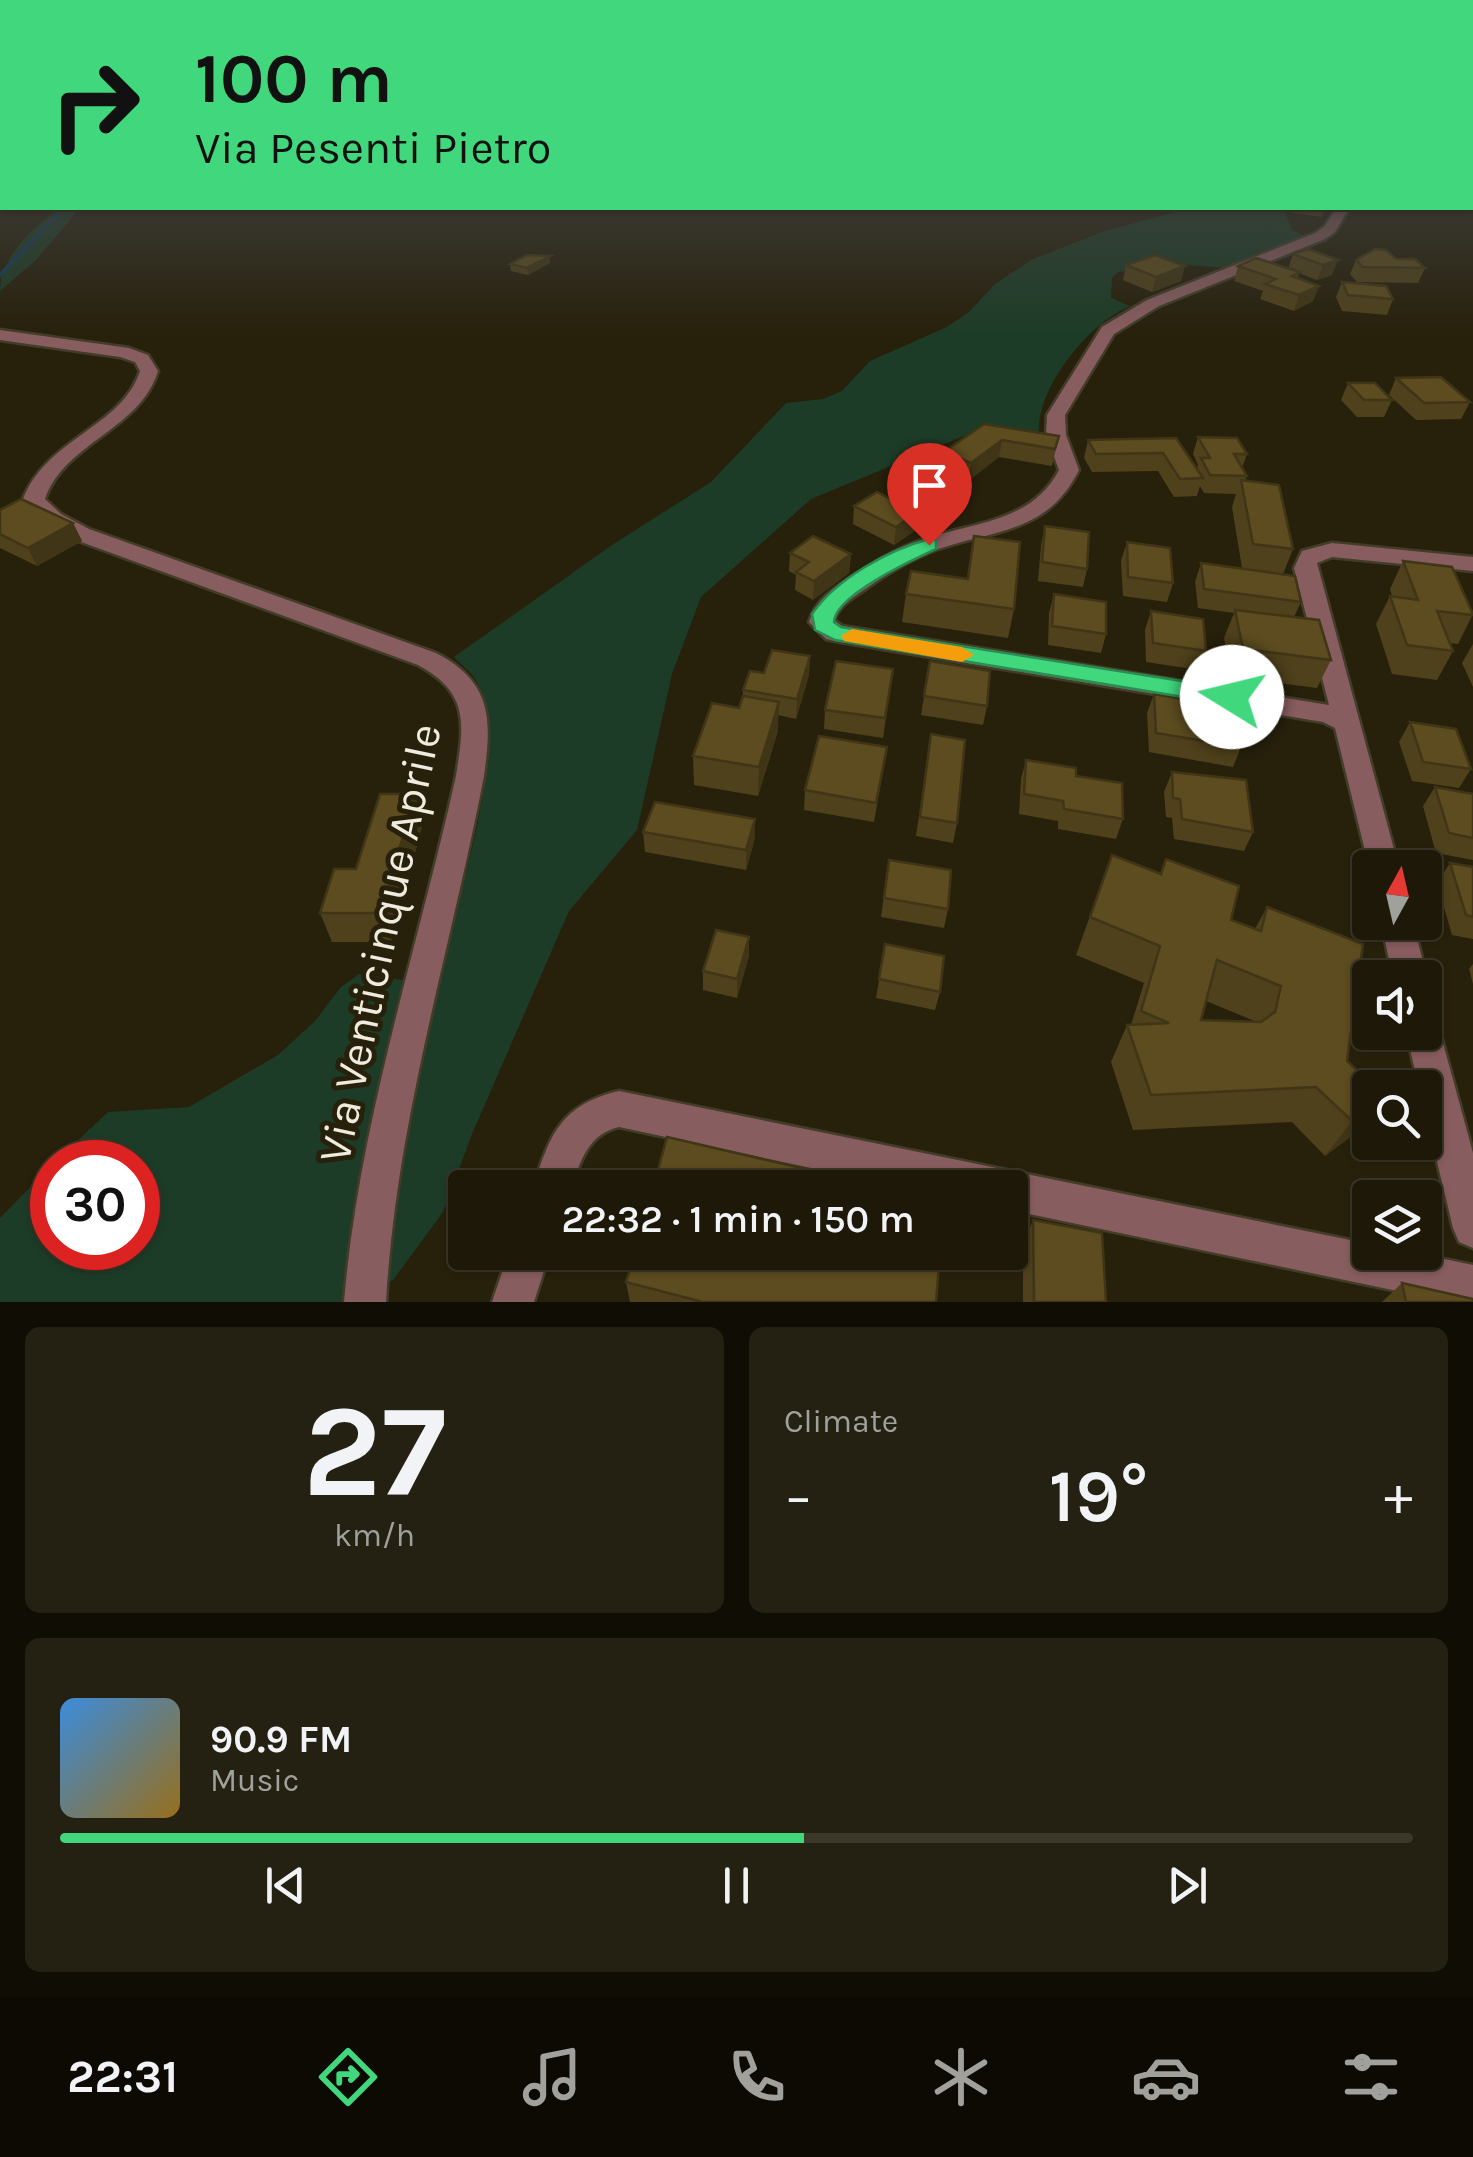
<!DOCTYPE html>
<meta charset="utf-8">
<style>
body{margin:0;font-family:Karla,sans-serif;background:#252112;color:#f1f3f6;height:100vh;display:flex;flex-direction:column;font-size:38px;white-space:nowrap}
*{box-sizing:border-box;margin:0}
p{font-size:32px;color:#a0a09c}
.icon{flex:none;width:55px;height:55px;fill:none;stroke:currentColor;stroke-width:2;stroke-linecap:round;stroke-linejoin:round}
.map{position:relative;height:1302px;overflow:hidden}
.sheet{display:flex;flex-direction:column;gap:25px;padding:25px;background:#100d04;flex:1}
.sheet>*{flex:none}
.guide{position:absolute;left:0px;top:0px;width:1475px;height:210px;box-shadow:0 2px 8px #0004,0 0 0 2px #3b3729;background:#40d77d;color:#111;overflow:hidden}
.needle{width:65px;rotate:8deg}
.controls{position:absolute;left:1352px;top:850px;display:grid;gap:20px}
.controls a{display:grid;place-items:center;width:90px;height:90px;border-radius:10px;background:#1d1808;box-shadow:0 2px 8px #0004,0 0 0 2px #3b3729;font-size:50px}
.speed{position:absolute;left:30px;top:1140px;display:flex;gap:20px;font-size:50px;font-weight:700;text-align:center}
.speed>*{display:grid;place-content:center;width:130px;height:130px;border-radius:50%;background:#1d1808;box-shadow:0 2px 8px #0004,0 0 0 2px #3b3729;line-height:1}
.speed .limit{border:15px solid #d22;background:#fff;color:#111}
.pin{position:absolute;display:grid;place-items:center;width:85px;height:85px;color:#fff;margin:-102px -42px;border-radius:50% 50% 50% 0;rotate:-45deg;box-shadow:0 0 10px #0007}
.pin .icon{rotate:45deg}
.me{position:absolute;width:110px;margin:-55px;rotate:279deg;stroke-linejoin:round;filter:drop-shadow(0 0 8px #0008)}
.turn{display:flex;align-items:center;gap:35px;height:210px;padding:0 30px;font-size:45px}
.turn .icon{width:130px;height:130px;stroke-width:2.5}
.turn b{display:block;font-size:70px;line-height:85px}
.big{font-size:75px;font-weight:600;line-height:1.1}
.sheet .tile{flex:1;display:flex;flex-direction:column;justify-content:center;gap:15px;min-width:0;padding:0 35px;border-radius:15px;background:#252112}
.sheet .dial{align-items:center;gap:0}
.dial b{font-size:130px;line-height:1}
.song{display:flex;align-items:center;gap:30px}
.cover{width:120px;height:120px;border-radius:15px;background:linear-gradient(135deg,hsl(210 70% 55%),hsl(40 70% 35%))}
.played{height:10px;border-radius:5px;background:linear-gradient(90deg,#40d77d 55%,#3b3729 55%)}
.keys{display:flex;justify-content:space-around;direction:ltr}
.heat{display:flex;justify-content:space-between;align-items:center;font-size:55px;direction:ltr}
.sheet .tiles{flex:1;display:grid;gap:25px;grid-template-columns:1fr 1fr}
.tile:last-child{grid-column:span 2}
.trip{position:absolute;left:448px;top:1170px;width:580px;height:100px;border-radius:10px;background:#1d1808;box-shadow:0 2px 8px #0004,0 0 0 2px #3b3729;font-weight:600;line-height:100px;text-align:center}
.tab-bar{display:flex;height:160px;justify-content:space-around;align-items:center;background:#0c0a03;color:#a0a09c}
.tab-bar .icon{width:70px;height:70px}
.tab-bar .current{color:#40d77d}
.tab-bar b{font-size:45px;color:#f1f3f6}
.map>svg:first-child{display:block}
</style>
<div class="map">
<svg width="1473" height="1302" viewBox="0 0 1473 1302">
<rect width="100%" height="100%" fill="#27200b"/>
<!-- green -->
<g fill="#1d3c27">
<path d="M61,208H80L36,260L0,291C0,257 34,226 61,208Z"/>
<path d="M1190,208H1283L1292,230L1308,238L1225,268L1176,264L1118,272L1112,278L1111,298L1130,306C1088,323 1030,394 1040,442L971,433L811,499L701,597L672,674L637,830L569,911L472,1134L443,1212L393,1280L350,1302H0V1218L52,1165V1248H138V1162H55L108,1112L189,1107L278,1055L315,1021L341,987L359,974L432,984C454,919 514,738 475,679C470,671 460,664 454,657L612,545L711,482L786,403L823,399L842,391L870,361L947,327L970,311L995,284L1033,259L1102,232Z"/>
</g>
<g fill="none" stroke-linecap="round" stroke-linejoin="round">
<!-- stream -->
<path stroke="#153b58" stroke-width="4" d="M0,275L64,208"/>
<defs>
<g id="minor">
<path d="M1336,208H1349L1335,232L1325,239L1159,306L1114,334L1065,415L1066,435L1079,470C1047,534 995,529 935,550C911,559 888,573 867,588C854,597 839,605 834,620L842,626L1329,705L1294,568L1302,551L1332,543L1473,557V571L1332,557L1317,563L1399,868H1370V871L1335,728L1323,722L835,641L826,639L809,622C816,600 832,590 850,578C872,564 894,550 919,541C970,522 1031,524 1059,470L1046,435L1047,415L1102,327L1147,300L1315,233L1325,226Z"/>
<path d="M0,330L129,348L148,355L158,371C140,430 65,442 45,499L61,514L89,529L436,653C492,682 492,719 484,776C450,952 396,1122 386,1302H344C359,1122 417,952 456,776C464,724 470,693 418,665L73,539C54,528 34,520 23,499C47,438 122,427 140,371L135,362L120,357L0,340Z"/>
<path d="M1381,922H1413L1427,978L1425,982V978H1393Z"/>
<path d="M1425,1017L1435,1021L1440,1032L1473,1153V1248L1459,1242L1453,1228L1425,1112V1088H1419L1406,1032H1425Z"/>
<path d="M619,1091L1370,1244V1252H1411L1473,1265V1302H1450L1010,1210V1188H905L619,1127C589,1134 580,1160 572,1188H533C550,1135 560,1105 619,1091Z"/>
<path d="M509,1252H550L534,1302H492Z"/>
</g>
</defs>
<!-- minor casing -->
<use href="#minor" stroke="#433c29" stroke-width="5"/>
<!-- minor -->
<use href="#minor" fill="#885d5f" fill-rule="evenodd"/>
</g>
<!-- wall -->
<g fill="#4f411b" fill-rule="evenodd">
<path d="M1295,208H1325L1322,217L1293,213Z"/>
<path d="M1308,249L1332,275L1317,280L1299,273L1298,278L1319,286L1313,301L1294,311L1260,299L1263,291L1234,281L1238,266L1288,269L1293,254Z"/>
<path d="M1396,259L1425,268L1418,283L1357,282L1350,274L1356,260Z"/>
<path d="M550,263L528,275L511,271L510,264Z"/>
<path d="M1126,265L1181,281L1152,292L1123,280Z"/>
<path d="M1342,282L1393,299L1387,315L1342,311L1336,297Z"/>
<path d="M1396,378L1470,402L1461,419L1416,420L1389,395Z"/>
<path d="M1348,383L1392,400L1384,417H1357L1341,400Z"/>
<path d="M984,424L1059,436L1052,466L999,457L968,481L942,470L944,452Z"/>
<path d="M1198,437L1247,454L1242,468L1247,476L1245,481L1293,549L1283,574L1301,602L1294,617L1331,660L1317,688L1232,677L1224,638L1234,613L1198,608L1195,582L1201,563L1242,568L1232,507L1236,494L1204,493L1200,486L1197,496L1174,497L1158,471L1092,472L1084,458L1088,440L1176,438L1197,469L1198,465L1193,454Z"/>
<path d="M895,501L943,507L940,525L925,535L916,530L894,545L853,524L854,506Z"/>
<path d="M0,510L73,523L82,541L37,566L0,548Z"/>
<path d="M1045,526L1087,569L1083,587L1038,581L1041,545Z"/>
<path d="M974,536L1014,609L1008,638L902,622L906,594L967,579Z"/>
<path d="M1127,542L1173,583L1167,602L1123,596L1121,561Z"/>
<path d="M790,553L851,554L849,573L813,600L795,590L796,575L789,571Z"/>
<path d="M1403,561L1473,614L1458,644L1450,643L1453,651L1437,680L1392,674L1376,624L1390,596H1392L1390,589Z"/>
<path d="M1054,594L1106,634L1101,653L1048,645L1049,613Z"/>
<path d="M1151,611L1206,651L1199,670L1146,662L1145,630Z"/>
<path d="M1473,644V687L1462,663Z"/>
<path d="M810,656L809,675L796,719L778,715V731L758,796L694,785L693,756L739,708L743,696V690L764,673Z"/>
<path d="M930,661L987,706L983,725L921,715Z"/>
<path d="M893,669L883,738L824,729L825,710Z"/>
<path d="M1154,694L1241,747L1233,767L1149,752L1147,713Z"/>
<path d="M1410,722L1471,769L1459,788L1412,781L1399,742Z"/>
<path d="M931,734L957,823L953,843L916,836Z"/>
<path d="M887,747L874,822L804,810L805,790Z"/>
<path d="M1026,760L1076,776L1123,819L1116,839L1058,829V821L1019,814L1021,779Z"/>
<path d="M1172,772L1253,832L1244,851L1174,839L1172,818L1166,817L1164,792Z"/>
<path d="M1435,787L1473,794V860L1436,853L1423,806Z"/>
<path d="M755,819V838L746,870L645,852L643,832Z"/>
<path d="M423,823L391,942H332L320,913L356,869Z"/>
<path d="M1112,855L1160,874L1166,859L1231,920L1255,929L1267,907L1347,1061L1357,1132L1325,1156L1292,1122L1133,1130L1111,1062L1127,1025H1131L1144,983L1076,955ZM1206,1001L1257,1022L1201,1020Z"/>
<path d="M889,860L948,909L944,928L881,917Z"/>
<path d="M1450,863L1473,867V939L1452,935L1437,883Z"/>
<path d="M885,944L940,992L935,1010L876,998Z"/>
<path d="M749,956L737,998L703,990V971Z"/>
<path d="M1473,964V984L1469,969Z"/>
<path d="M1033,1220L1106,1302H1023V1245Z"/>
<path d="M626,1282L936,1302H630Z"/>
<path d="M1402,1283L1473,1302H1382Z"/>
</g>
<!-- shaded-wall -->
<g fill="#403516">
<path d="M550,256V263L528,275L527,268Z"/>
<path d="M1338,260L1332,275L1317,280L1323,265Z"/>
<path d="M1185,266L1181,281L1152,292L1156,277Z"/>
<path d="M1319,286L1313,301L1294,311L1299,295Z"/>
<path d="M1002,440L999,457L968,481L971,463Z"/>
<path d="M943,507L940,525L925,535L927,517Z"/>
<path d="M918,512L916,530L894,545L896,527Z"/>
<path d="M73,523L82,541L37,566L28,548Z"/>
<path d="M851,554L849,573L813,600L814,581Z"/>
<path d="M810,656L809,675L796,719L797,699Z"/>
<path d="M779,702L778,731L758,796L759,767Z"/>
<path d="M415,794L423,823L391,942L381,913Z"/>
<path d="M755,819V838L746,870V850Z"/>
<path d="M749,937V956L737,998V979Z"/>
<path d="M1370,1108V1116L1357,1132L1325,1156L1352,1121Z"/>
</g>
<!-- building -->
<g fill="#5c4c1f" stroke="#403516" stroke-width="2.5" fill-rule="evenodd">
<path d="M1308,249L1338,260L1323,265L1293,254Z"/>
<path d="M1375,249L1386,250L1396,259H1415L1425,268L1363,267L1356,260Z"/>
<path d="M527,255L550,256L527,268L510,264Z"/>
<path d="M1155,255L1185,266L1156,277L1126,265Z"/>
<path d="M1256,258L1300,272L1292,276L1319,286L1299,295L1265,284L1276,279L1238,266Z"/>
<path d="M1342,282L1386,286L1393,299L1348,295Z"/>
<path d="M1441,377L1470,402L1424,403L1396,378Z"/>
<path d="M1348,383H1375L1392,400H1364Z"/>
<path d="M984,424L1059,436L1055,449L1002,440L971,463L944,452Z"/>
<path d="M1198,437L1237,438L1247,454H1234L1247,476L1210,475L1201,458H1210Z"/>
<path d="M1176,438L1203,478L1180,479L1163,453L1096,454L1088,440Z"/>
<path d="M1241,480L1279,485L1293,549L1253,544Z"/>
<path d="M911,491L943,507L927,517L918,512L896,527L854,506L877,492L895,501Z"/>
<path d="M21,499L73,523L28,548L0,534V510Z"/>
<path d="M1045,526L1089,532L1087,569L1042,562Z"/>
<path d="M813,536L851,554L814,581L796,572L809,562L790,553Z"/>
<path d="M974,536L1020,542L1014,609L906,594L911,571L968,579Z"/>
<path d="M1127,542L1170,548L1173,583L1128,577Z"/>
<path d="M1403,561L1452,567L1473,614V615L1437,611L1453,651L1407,645L1390,596L1418,600Z"/>
<path d="M1201,563L1295,576L1301,602L1204,589Z"/>
<path d="M1054,594L1106,602V634L1052,626Z"/>
<path d="M1235,610L1319,620L1331,660L1243,649Z"/>
<path d="M1151,611L1203,619L1206,651L1153,643Z"/>
<path d="M772,650L810,656L797,699L743,690L750,671L764,673Z"/>
<path d="M836,661L893,669L885,718L825,710Z"/>
<path d="M930,661L990,671L987,706L924,696Z"/>
<path d="M1154,694L1237,708L1241,747L1156,733Z"/>
<path d="M743,696L779,702L759,767L693,756L712,703L739,708Z"/>
<path d="M1410,722L1456,729L1471,769L1423,762Z"/>
<path d="M931,734L965,740L957,823L920,817Z"/>
<path d="M819,736L887,747L876,803L805,790Z"/>
<path d="M1026,760L1076,768V776L1122,783L1123,819L1064,809L1063,801L1024,794Z"/>
<path d="M1172,772L1246,780L1253,832L1182,819L1180,799L1173,798Z"/>
<path d="M1435,787L1473,794V838L1449,833Z"/>
<path d="M380,794H415L381,913H320L334,869H356Z"/>
<path d="M655,802L755,819L746,850L643,832Z"/>
<path d="M1112,855L1161,874L1166,859L1239,886L1231,920L1261,931L1267,907L1363,944L1347,1061L1376,1088H1370V1108L1352,1121L1316,1087L1151,1095L1127,1025L1169,1023L1141,1011L1160,946L1090,917ZM1217,960L1281,986L1275,1012L1261,1022L1201,1020Z"/>
<path d="M889,860L951,870L948,909L884,898Z"/>
<path d="M1450,863L1473,867V917L1466,915Z"/>
<path d="M716,930L749,937L737,979L703,971Z"/>
<path d="M885,944L944,956L940,992L879,979Z"/>
<path d="M667,1137L888,1188H653Z"/>
<path d="M1033,1220L1102,1233L1106,1302H1034Z"/>
<path d="M635,1252H940L936,1302H703L626,1282Z"/>
<path d="M1402,1283L1473,1299V1302H1406Z"/>
</g>
<!-- sky -->
<linearGradient id="sky" x2="0" y2="1"><stop stop-color="#151206"/><stop offset="0.45" stop-color="#41423f"/><stop offset="1" stop-color="#41423f" stop-opacity="0"/></linearGradient>
<rect width="1473" height="335" fill="url(#sky)"/>
<!-- route -->
<path fill="#40d77d" stroke="#2a8c51" stroke-width="2.5" d="M929,539L936,540V549C912,560 835,595 834,622L841,627L1232,689L1244,697L1232,705L835,640L815,630L812,614C836,579 888,550 929,539Z"/>
<!-- slow -->
<path fill="#f59e0b" d="M852,629L962,647L974,655L962,662L844,641L841,636Z"/>
<g text-anchor="middle" dominant-baseline="central" stroke-width="10" stroke-linejoin="round" paint-order="stroke">
<!-- near-street labels -->
<g font-size="45" fill="#f0ebdf" stroke="#27200b">
<text transform="translate(380 943) rotate(-78)">Via Venticinque Aprile</text>
</g>
</g>
</svg>
<div class="controls">
<a><svg class="needle" viewBox="-14 -14 28 28"><path d="M0-13l5 13h-10z" fill="#e53935"/><path d="M0 13l5-13h-10z" fill="#a0a09c"/></svg></a>
<a><svg class="icon" aria-label="sound" viewBox="0 0 24 24"><path d="M4 9h4l5-4v14l-5-4H4zM17 9q2 3 0 6"/></svg></a>
<a><svg class="icon" aria-label="search" viewBox="0 0 24 24"><circle cx="10" cy="10" r="6"/><path d="M15 15l6 6"/></svg></a>
<a><svg class="icon" aria-label="layers" viewBox="0 0 24 24"><path d="M12 4l9 5-9 5-9-5zM3 14l9 5 9-5"/></svg></a>
</div>
<div class="speed"><div class="limit">30</div></div>
<div class="pin" style="left:929px;top:545px;background:#d93025"><svg class="icon" aria-label="arrive" viewBox="0 0 24 24"><path d="M6 21V4h12l-3 4 3 4H6"/></svg></div>
<svg class="me" style="left:1232px;top:697px" viewBox="-20 -20 40 40"><circle r="19" fill="#fff"/><path d="M0-13L10 11 0 6-10 11z" fill="#40d77d"/></svg>
<div class="trip">22:32 · 1 min · 150 m</div>
<div class="guide">
<div class="turn"><svg class="icon" aria-label="right" viewBox="0 0 24 24"><path d="M7 20v-9h11M14 6l5 5-5 5"/></svg><div><b>100 m</b>Via Pesenti Pietro</div></div>
</div>
</div>
<section class="sheet">
<div class="tiles">
<div class="tile dial"><b>27</b><p>km/h</p></div>
<div class="tile"><p>Climate</p>
<div class="heat"><a>−</a><b class="big">19°</b><a>+</a></div>
</div>
<div class="tile">
<div class="song"><i class="cover"></i><div><b>90.9 FM</b><p>Music</p></div></div>
<div class="played"></div>
<div class="keys"><svg class="icon" aria-label="previous" viewBox="0 0 24 24"><path d="M18 5L8 12l10 7zM5 5v14"/></svg><svg class="icon" aria-label="pause" viewBox="0 0 24 24"><path d="M8 5v14M16 5v14"/></svg><svg class="icon" aria-label="next" viewBox="0 0 24 24"><path d="M6 5l10 7-10 7zM19 5v14"/></svg></div>
</div>
</div>
</section>
<nav class="tab-bar">
<b>22:31</b>
<svg class="icon current" aria-label="directions" viewBox="0 0 24 24"><path d="M12 3l9 9-9 9-9-9zM9 14v-3h6M13 9l2 2-2 2"/></svg>
<svg class="icon" aria-label="music" viewBox="0 0 24 24"><path d="M9 18V5l10-2v13"/><circle cx="6" cy="18" r="3"/><circle cx="16" cy="16" r="3"/></svg>
<svg class="icon" aria-label="phone" viewBox="0 0 24 24"><path d="M5 4h4l2 5-3 2q2 4 5 5l2-3 5 2v4C11 20 4 13 5 4z"/></svg>
<svg class="icon" aria-label="climate" viewBox="0 0 24 24"><path d="M12 3v18M4 7l16 10M4 17L20 7"/></svg>
<svg class="icon" aria-label="car" viewBox="0 0 24 24"><path d="M5 17H2v-5l4-1 3-4h7l3 4 3 1v5h-3M9 17h6M6 11h13"/><circle cx="7" cy="17" r="2"/><circle cx="17" cy="17" r="2"/></svg>
<svg class="icon" aria-label="filters" viewBox="0 0 24 24"><path d="M4 7h16M4 17h16"/><circle cx="9" cy="7" r="2"/><circle cx="15" cy="17" r="2"/></svg>
</nav>
